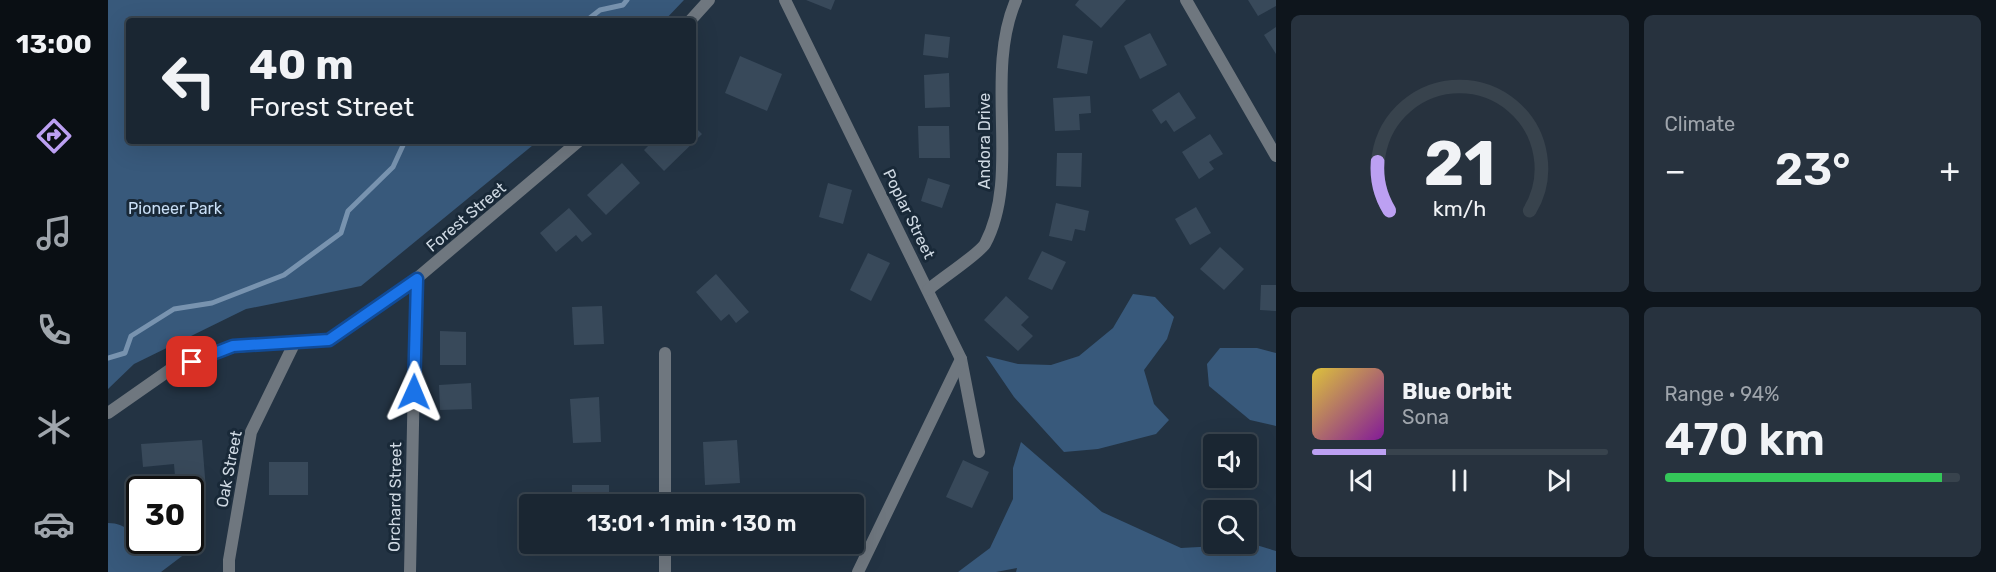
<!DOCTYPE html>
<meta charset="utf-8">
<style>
body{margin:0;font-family:Rubik,sans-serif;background:#27323e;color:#f1f3f6;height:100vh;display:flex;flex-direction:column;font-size:22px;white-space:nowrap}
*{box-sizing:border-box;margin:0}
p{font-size:20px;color:#9fa5ac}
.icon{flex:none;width:33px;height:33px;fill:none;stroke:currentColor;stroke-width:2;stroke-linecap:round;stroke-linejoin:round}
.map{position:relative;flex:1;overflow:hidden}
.panel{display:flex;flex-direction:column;gap:15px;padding:15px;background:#0e151c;width:720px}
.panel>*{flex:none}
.guide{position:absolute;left:18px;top:18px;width:570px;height:126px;border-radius:6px;box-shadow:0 6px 24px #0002,0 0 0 2px #38434d;background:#1a2632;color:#f1f3f6;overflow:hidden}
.tools{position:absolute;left:1095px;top:434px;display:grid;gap:12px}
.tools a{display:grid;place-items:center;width:54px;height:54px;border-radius:6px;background:#1a2632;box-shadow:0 6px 24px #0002,0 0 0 2px #38434d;font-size:30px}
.speed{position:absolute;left:18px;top:476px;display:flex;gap:12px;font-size:30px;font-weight:700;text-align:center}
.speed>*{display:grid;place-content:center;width:78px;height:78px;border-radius:50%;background:#1a2632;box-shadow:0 6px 24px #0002,0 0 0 2px #38434d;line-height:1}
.speed .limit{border:3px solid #111;border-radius:9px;background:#fff;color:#111}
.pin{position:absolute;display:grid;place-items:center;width:51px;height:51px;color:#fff;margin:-26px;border-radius:12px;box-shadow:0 3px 9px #0006}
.me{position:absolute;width:66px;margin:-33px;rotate:1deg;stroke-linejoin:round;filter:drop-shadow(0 0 4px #0008)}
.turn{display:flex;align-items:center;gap:21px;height:126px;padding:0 24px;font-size:27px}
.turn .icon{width:78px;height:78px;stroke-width:2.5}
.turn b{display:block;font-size:42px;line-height:51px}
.big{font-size:45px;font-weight:600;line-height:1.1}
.panel .widget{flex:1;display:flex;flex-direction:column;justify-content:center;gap:9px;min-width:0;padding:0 21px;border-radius:9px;background:#27323e}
.panel .dial{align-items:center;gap:0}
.dial svg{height:156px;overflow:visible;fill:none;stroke:#38434d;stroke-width:7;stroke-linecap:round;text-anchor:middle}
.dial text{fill:#f1f3f6;stroke:none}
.song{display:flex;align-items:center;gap:18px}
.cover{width:72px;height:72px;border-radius:9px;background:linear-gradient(135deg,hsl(50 70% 55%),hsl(290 70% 35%))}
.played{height:6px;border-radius:3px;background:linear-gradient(90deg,#bca0f2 25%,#38434d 25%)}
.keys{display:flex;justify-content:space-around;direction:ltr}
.heat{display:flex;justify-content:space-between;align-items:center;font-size:33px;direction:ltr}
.charge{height:9px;border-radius:4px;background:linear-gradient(90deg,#34c759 94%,#38434d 0)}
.panel .tiles{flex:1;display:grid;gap:15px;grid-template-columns:repeat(2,1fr)}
.trip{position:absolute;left:411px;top:494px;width:345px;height:60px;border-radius:6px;background:#1a2632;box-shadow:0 6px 24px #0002,0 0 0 2px #38434d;font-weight:600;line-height:60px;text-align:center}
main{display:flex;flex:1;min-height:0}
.dock{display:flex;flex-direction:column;width:108px;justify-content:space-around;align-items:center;background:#0a0f14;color:#9fa5ac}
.dock .icon{width:42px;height:42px}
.dock .on{color:#bca0f2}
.dock b{font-size:27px;color:#f1f3f6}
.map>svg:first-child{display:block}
</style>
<main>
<nav class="dock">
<b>13:00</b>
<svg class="icon on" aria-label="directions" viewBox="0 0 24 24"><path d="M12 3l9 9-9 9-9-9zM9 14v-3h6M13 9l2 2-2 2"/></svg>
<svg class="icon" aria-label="music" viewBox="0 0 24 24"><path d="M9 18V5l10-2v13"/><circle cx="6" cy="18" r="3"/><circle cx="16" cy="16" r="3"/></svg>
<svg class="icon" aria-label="phone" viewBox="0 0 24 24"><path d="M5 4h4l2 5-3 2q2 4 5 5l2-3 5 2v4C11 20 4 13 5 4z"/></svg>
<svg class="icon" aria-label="climate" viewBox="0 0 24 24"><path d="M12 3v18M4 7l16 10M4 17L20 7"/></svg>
<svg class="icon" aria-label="car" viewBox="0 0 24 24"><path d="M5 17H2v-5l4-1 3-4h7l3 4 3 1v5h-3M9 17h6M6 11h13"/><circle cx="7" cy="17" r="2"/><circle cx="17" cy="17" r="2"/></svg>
</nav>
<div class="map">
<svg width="1168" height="572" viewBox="0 0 1168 572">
<rect width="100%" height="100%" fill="#233343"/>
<!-- green -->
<g fill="#38597b">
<path d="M0,0H576L556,21H21V141H430L253,286L138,309L26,364L0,389Z"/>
<path d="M1025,294L1047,297L1066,317L1059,339L1036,370L1046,404L1061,420L1048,434L990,449L956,452L906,397L878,356L910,364L943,365L971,356L1005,328Z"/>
<path d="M1112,348H1149L1168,353V426L1142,420L1101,386L1099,364Z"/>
<path d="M913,442L994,512L1073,548L1145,544L1168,551V572H908L909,568L888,572H850L882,548L905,499V468Z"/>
<path d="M0,523C20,523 21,535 35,541C51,547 70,547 86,547L53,572H0Z"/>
</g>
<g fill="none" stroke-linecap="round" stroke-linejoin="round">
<!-- stream -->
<g stroke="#7893af" stroke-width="5">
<path d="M478,21L492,10L515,5L519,0"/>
<path d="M0,358L17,353L23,336L66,309L104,303L176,275L233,233L240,211L285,167L297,141"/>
</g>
</g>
<!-- building -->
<g fill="#38495a">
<path d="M698,0H727L723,10Z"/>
<path d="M971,0H1018L993,28L967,5Z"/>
<path d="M1140,0H1168V6L1150,16Z"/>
<path d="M1168,27V54L1156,35Z"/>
<path d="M1042,33L1059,65L1032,79L1016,46Z"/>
<path d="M817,34L842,37L840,58L815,55Z"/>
<path d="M955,35L985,41L979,74L949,68Z"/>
<path d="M632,56L674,74L659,111L617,93Z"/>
<path d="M841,73L842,107L817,108L816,75Z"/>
<path d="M1071,92L1088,118L1066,132L1058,120L1053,124L1044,110Z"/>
<path d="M982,96L983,113L971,114L972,130L947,131L945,98Z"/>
<path d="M585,125L594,134L556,171L536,150L545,141H585Z"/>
<path d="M810,126H841L842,158H811Z"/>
<path d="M1102,134L1115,154L1101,162L1106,169L1091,179L1074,152Z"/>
<path d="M949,153H974L973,187L948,186Z"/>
<path d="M514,163L532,183L498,215L479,195Z"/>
<path d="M820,178L842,185L834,208L813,201Z"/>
<path d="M720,183L744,190L735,224L711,217Z"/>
<path d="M948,203L981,211L977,231L967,229L964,241L941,236Z"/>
<path d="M1088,207L1103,233L1082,245L1067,219Z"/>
<path d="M461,208L484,234L474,242L468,235L448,252L432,233Z"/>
<path d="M1112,247L1136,269L1116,290L1092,269Z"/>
<path d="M934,251L958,262L944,290L920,279Z"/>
<path d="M760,253L782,263L763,301L742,290Z"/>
<path d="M608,274L641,312L628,323L621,314L613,321L588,292Z"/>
<path d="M1153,285H1168V311L1152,310Z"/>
<path d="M898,296L921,317L913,325L925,336L910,351L876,320Z"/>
<path d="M494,306L496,344L466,345L464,307Z"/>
<path d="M332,331L358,332V365H332Z"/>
<path d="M363,383L364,409L332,410L331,385Z"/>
<path d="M491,397L493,442L465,443L462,399Z"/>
<path d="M94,440L98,490L68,489L66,464L35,467L33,444Z"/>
<path d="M629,440L632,483L597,485L595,442Z"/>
<path d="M855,460L881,472L864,508L838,497Z"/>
<rect x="161" y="462" width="39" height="33"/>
<rect x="464" y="485" width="37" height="19"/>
</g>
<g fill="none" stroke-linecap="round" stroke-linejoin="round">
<!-- minor -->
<g stroke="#6f777f" stroke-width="12">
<path d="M677,0L853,359L871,452"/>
<path d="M1078,0L1168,156"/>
<path d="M820,290C831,280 871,254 877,244C914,175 875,76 908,0"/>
<path d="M557,504V353"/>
<path d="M121,572V560L143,432L186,344"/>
<path d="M302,572L308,279"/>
<path d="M557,572V543"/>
<path d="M750,572L853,359"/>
</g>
<!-- tertiary -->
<g stroke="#6f777f" stroke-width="12">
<path d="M582,21L601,0"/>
<path d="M0,413L63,369L125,347L221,340L308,279L471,141"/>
</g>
</g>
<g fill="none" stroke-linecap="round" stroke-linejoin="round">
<defs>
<path id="route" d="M84,362L125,346L221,340L309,279L306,392"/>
</defs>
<!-- route casing -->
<use href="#route" stroke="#114b97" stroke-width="15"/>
<!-- route -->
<use href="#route" stroke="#1a73e8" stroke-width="10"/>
</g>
<g text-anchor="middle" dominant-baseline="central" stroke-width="6" stroke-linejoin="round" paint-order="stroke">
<!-- street labels -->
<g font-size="16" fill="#cfd9e3" stroke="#192938">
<text transform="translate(876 141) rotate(-90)">Andora Drive</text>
<text transform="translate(801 214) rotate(64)">Poplar Street</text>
<text transform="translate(358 217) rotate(-40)">Forest Street</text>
<text transform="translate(121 469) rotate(-79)">Oak Street</text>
<text transform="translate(287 497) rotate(-89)">Orchard Street</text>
</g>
<!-- park labels -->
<g font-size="16" fill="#c9dff6" stroke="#192938">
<text x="67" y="208">Pioneer Park</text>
</g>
</g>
</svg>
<div class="tools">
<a><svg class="icon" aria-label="sound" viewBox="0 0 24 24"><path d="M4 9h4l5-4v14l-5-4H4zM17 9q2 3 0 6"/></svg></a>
<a><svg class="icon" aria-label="search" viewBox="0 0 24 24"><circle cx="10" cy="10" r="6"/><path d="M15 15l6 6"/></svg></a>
</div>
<div class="speed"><div class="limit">30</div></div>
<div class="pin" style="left:84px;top:362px;background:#d93025"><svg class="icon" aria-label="arrive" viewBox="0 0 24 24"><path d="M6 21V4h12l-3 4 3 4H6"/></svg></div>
<svg class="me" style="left:306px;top:392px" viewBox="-20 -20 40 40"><path d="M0-17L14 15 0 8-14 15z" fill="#1a73e8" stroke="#fff" stroke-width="4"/></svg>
<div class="trip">13:01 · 1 min · 130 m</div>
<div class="guide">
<div class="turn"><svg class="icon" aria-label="left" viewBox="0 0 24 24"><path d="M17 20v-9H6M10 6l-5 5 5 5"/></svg><div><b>40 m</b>Forest Street</div></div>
</div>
</div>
<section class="panel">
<div class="tiles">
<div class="widget dial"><svg viewBox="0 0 100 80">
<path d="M14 69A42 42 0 1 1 86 69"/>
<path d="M14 69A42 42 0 0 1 8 44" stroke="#bca0f2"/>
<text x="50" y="56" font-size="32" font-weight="700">21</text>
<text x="50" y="72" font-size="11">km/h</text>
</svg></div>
<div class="widget"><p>Climate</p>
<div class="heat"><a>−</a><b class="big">23°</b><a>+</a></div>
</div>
<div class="widget">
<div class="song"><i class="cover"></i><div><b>Blue Orbit</b><p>Sona</p></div></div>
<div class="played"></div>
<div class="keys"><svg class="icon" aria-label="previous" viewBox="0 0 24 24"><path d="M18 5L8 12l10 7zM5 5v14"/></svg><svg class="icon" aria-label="pause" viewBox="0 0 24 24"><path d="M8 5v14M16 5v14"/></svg><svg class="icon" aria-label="next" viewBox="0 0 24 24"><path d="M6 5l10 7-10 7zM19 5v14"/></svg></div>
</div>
<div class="widget"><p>Range · 94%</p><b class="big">470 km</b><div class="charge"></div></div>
</div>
</section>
</main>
